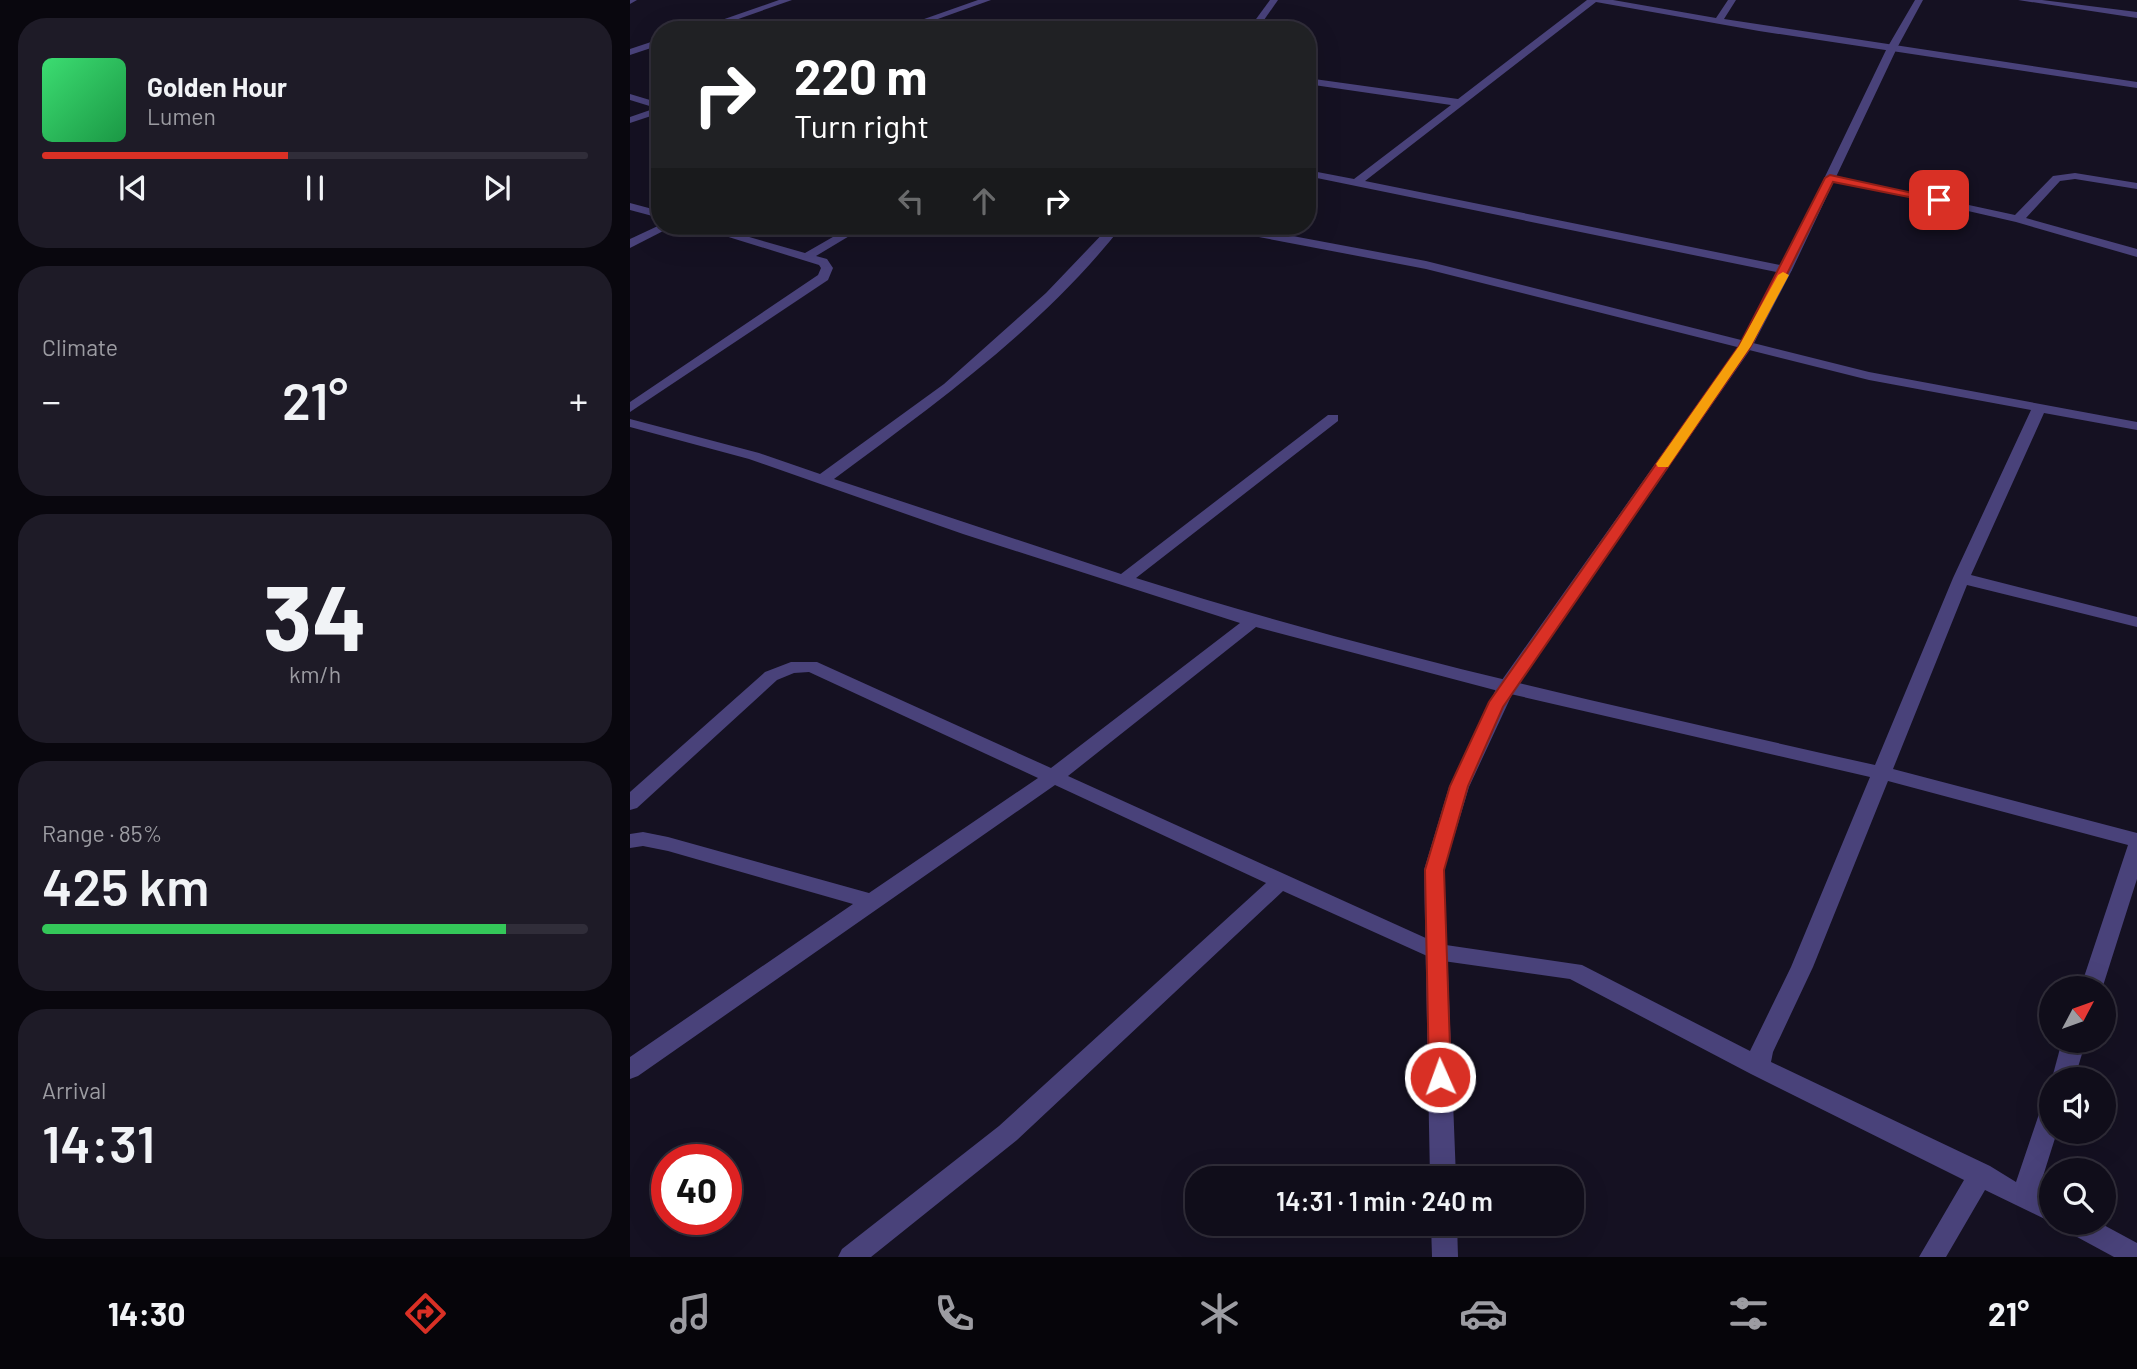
<!DOCTYPE html>
<meta charset="utf-8">
<style>
body{margin:0;font-family:Barlow,sans-serif;background:#1e1b27;color:#f1f3f6;height:100vh;display:flex;flex-direction:column;font-size:26px;white-space:nowrap}
*{box-sizing:border-box;margin:0}
p{font-size:23px;color:#9c9ca2}
.icon{flex:none;width:38px;height:38px;fill:none;stroke:currentColor;stroke-width:2;stroke-linecap:round;stroke-linejoin:round}
.map{position:relative;flex:1;overflow:hidden}
.drawer{display:flex;flex-direction:column;gap:18px;padding:18px;background:#09070e;width:630px}
.drawer>*{flex:none}
.banner{position:absolute;left:21px;top:21px;width:665px;height:214px;border-radius:28px;box-shadow:0 7px 28px #0002,0 0 0 2px #302d39;background:#202124;color:#fff;overflow:hidden}
.needle{width:46px;rotate:49deg}
.controls{position:absolute;left:1409px;top:976px;display:grid;gap:14px}
.controls a{display:grid;place-items:center;width:77px;height:77px;border-radius:50%;background:#100d1a;box-shadow:0 7px 28px #0002,0 0 0 2px #302d39;font-size:35px}
.speed{position:absolute;left:21px;top:1144px;display:flex;gap:14px;font-size:35px;font-weight:700;text-align:center}
.speed>*{display:grid;place-content:center;width:91px;height:91px;border-radius:50%;background:#100d1a;box-shadow:0 7px 28px #0002,0 0 0 2px #302d39;line-height:1}
.speed .limit{border:10px solid #d22;background:#fff;color:#111}
.pin{position:absolute;display:grid;place-items:center;width:60px;height:60px;color:#fff;margin:-30px;border-radius:14px;box-shadow:0 4px 10px #0006}
.me{position:absolute;width:77px;margin:-38px;rotate:358deg;stroke-linejoin:round;filter:drop-shadow(0 0 5px #0008)}
.turn{display:flex;align-items:center;gap:24px;height:147px;padding:0 28px;font-size:32px}
.turn .icon{width:91px;height:91px;stroke-width:2.5}
.turn b{display:block;font-size:49px;line-height:60px}
.lanes{display:flex;align-items:center;height:66px;padding:0 28px;background:#0003;justify-content:center;gap:35px;direction:ltr}
.lanes .off{opacity:.35}
.big{font-size:52px;font-weight:600;line-height:1.1}
.drawer .card{flex:1;display:flex;flex-direction:column;justify-content:center;gap:10px;min-width:0;padding:0 24px;border-radius:28px;background:#1e1b27}
.drawer .dial{align-items:center;gap:0}
.dial b{font-size:91px;line-height:1}
.song{display:flex;align-items:center;gap:21px}
.cover{width:84px;height:84px;border-radius:10px;background:linear-gradient(135deg,hsl(140 70% 55%),hsl(140 70% 35%))}
.played{height:7px;border-radius:4px;background:linear-gradient(90deg,#d93025 45%,#302d39 45%)}
.keys{display:flex;justify-content:space-around;direction:ltr}
.heat{display:flex;justify-content:space-between;align-items:center;font-size:38px;direction:ltr}
.charge{height:10px;border-radius:5px;background:linear-gradient(90deg,#34c759 85%,#302d39 0)}
.trip{position:absolute;left:555px;top:1166px;width:399px;height:70px;border-radius:28px;background:#100d1a;box-shadow:0 7px 28px #0002,0 0 0 2px #302d39;font-weight:600;line-height:70px;text-align:center}
.dock{display:flex;height:112px;justify-content:space-around;align-items:center;background:#06050a;color:#9c9ca2}
.dock .icon{width:49px;height:49px}
.dock .selected{color:#d93025}
.dock b{font-size:32px;color:#f1f3f6}
main{display:flex;flex:1;min-height:0}
.map>svg:first-child{display:block}
</style>
<main>
<section class="drawer">
<div class="card">
<div class="song"><i class="cover"></i><div><b>Golden Hour</b><p>Lumen</p></div></div>
<div class="played"></div>
<div class="keys"><svg class="icon" aria-label="previous" viewBox="0 0 24 24"><path d="M18 5L8 12l10 7zM5 5v14"/></svg><svg class="icon" aria-label="pause" viewBox="0 0 24 24"><path d="M8 5v14M16 5v14"/></svg><svg class="icon" aria-label="next" viewBox="0 0 24 24"><path d="M6 5l10 7-10 7zM19 5v14"/></svg></div>
</div>
<div class="card"><p>Climate</p>
<div class="heat"><a>−</a><b class="big">21°</b><a>+</a></div>
</div>
<div class="card dial"><b>34</b><p>km/h</p></div>
<div class="card"><p>Range · 85%</p><b class="big">425 km</b><div class="charge"></div></div>
<div class="card"><p>Arrival</p><b class="big">14:31</b></div>
</section>
<div class="map">
<svg width="1507" height="1257" viewBox="0 0 1507 1257">
<rect width="100%" height="100%" fill="#151122"/>
<g fill="none" stroke-linecap="round" stroke-linejoin="round">
<!-- minor -->
<g fill="#49427a" fill-rule="evenodd">
<path d="M0,0H7L0,4Z"/>
<path d="M149,0H162L77,30H63Z"/>
<path d="M348,0H361L277,30H263Z"/>
<path d="M640,0H648L627,30H618Z"/>
<path d="M957,0H983L1086,18L1098,0H1106L1094,19L1507,82V88L1129,31L966,2L735,181L1160,267L1162,270L1156,274L677,176V170L724,179L821,105L677,84V78L828,99Z"/>
<path d="M1388,0H1412L1507,12V18Z"/>
<path d="M30,39V45L0,55V49Z"/>
<path d="M0,94L30,103V113L0,123V117L26,108L0,100Z"/>
<path d="M1445,173L1507,183V189L1445,179L1430,181L1396,218L1507,249V257L1386,222L1194,178L1200,175L1385,215L1423,176Z"/>
<path d="M0,203L30,211V218L0,210Z"/>
<path d="M30,225L43,226L0,248V239Z"/>
<path d="M63,226H81L175,253L222,226H236L186,256L197,259L203,268L198,280L0,412V402L188,275L191,268L189,265Z"/>
<path d="M480,226H492C413,327 306,403 204,479L491,574L698,415H708V421L506,578C749,655 997,709 1245,765L1323,578L1401,410L1239,380L796,269L592,230L586,226H609L796,261L1239,372L1507,422V430L1414,413L1341,575L1507,617V627L1337,585L1263,769L1507,833V879L1472,989H1450L1498,845L1258,781L1183,967L1143,1052L1141,1062L1360,1166L1386,1182L1409,1114L1412,1107L1421,1104V1132H1427L1408,1192L1421,1199V1222L1355,1190L1316,1257H1289L1334,1180L1121,1074L940,979L806,960L653,891L387,1140L241,1257H208L212,1249L369,1126L636,883L425,785L8,1076L0,1079V1057L223,904L38,851L13,846L0,848V834L13,832L38,837L239,893L408,778L179,672L164,673L147,680L7,808L0,810V792L135,672L161,662H187L421,768L610,623L333,534L119,459L0,427V419L129,453L190,474L314,384L416,293ZM626,627L876,693L1240,777L1161,967L1120,1051L952,965L809,944L438,776Z"/>
<path d="M1432,1041H1456L1444,1080L1421,1082Z"/>
<path d="M1432,1223H1470L1507,1243V1257H1484L1436,1231Z"/>
</g>
<!-- tertiary -->
<g fill="#49427a" fill-rule="evenodd">
<path d="M1285,0H1293L1267,48L1162,270L1122,347L885,688L839,787L814,870L826,1178H800L794,870L819,787L867,687L1108,347L1150,270L1257,48Z"/>
<path d="M801,1223H827L828,1257H802Z"/>
</g>
</g>
<!-- route -->
<path fill="#d93025" stroke="#8d1f18" stroke-width="2" d="M1200,175L1315,200L1309,203L1203,182L1121,346L873,707L838,786L814,870L821,1077L817,1084L810,1086L802,1084L799,1077L795,870L820,786L859,702L1109,346L1195,178Z"/>
<!-- slow -->
<path fill="#f59e0b" d="M1153,272L1159,275L1121,346L1038,467H1028L1026,464L1109,346L1148,275Z"/>
</svg>
<div class="controls">
<a><svg class="needle" viewBox="-14 -14 28 28"><path d="M0-13l5 13h-10z" fill="#e53935"/><path d="M0 13l5-13h-10z" fill="#9c9ca2"/></svg></a>
<a><svg class="icon" aria-label="sound" viewBox="0 0 24 24"><path d="M4 9h4l5-4v14l-5-4H4zM17 9q2 3 0 6"/></svg></a>
<a><svg class="icon" aria-label="search" viewBox="0 0 24 24"><circle cx="10" cy="10" r="6"/><path d="M15 15l6 6"/></svg></a>
</div>
<div class="speed"><div class="limit">40</div></div>
<div class="pin" style="left:1309px;top:200px;background:#d93025"><svg class="icon" aria-label="arrive" viewBox="0 0 24 24"><path d="M6 21V4h12l-3 4 3 4H6"/></svg></div>
<svg class="me" style="left:810px;top:1077px" viewBox="-20 -20 40 40"><circle r="17" fill="#d93025" stroke="#fff" stroke-width="3"/><path d="M0-11L8 9 0 5-8 9z" fill="#fff"/></svg>
<div class="trip">14:31 · 1 min · 240 m</div>
<div class="banner">
<div class="turn"><svg class="icon" aria-label="right" viewBox="0 0 24 24"><path d="M7 20v-9h11M14 6l5 5-5 5"/></svg><div><b>220 m</b>Turn right</div></div>
<div class="lanes"><svg class="icon off" aria-label="left" viewBox="0 0 24 24"><path d="M17 20v-9H6M10 6l-5 5 5 5"/></svg><svg class="icon off" aria-label="ahead" viewBox="0 0 24 24"><path d="M12 20V5M6 11l6-6 6 6"/></svg><svg class="icon" aria-label="right" viewBox="0 0 24 24"><path d="M7 20v-9h11M14 6l5 5-5 5"/></svg></div>
</div>
</div>
</main>
<nav class="dock">
<b>14:30</b>
<svg class="icon selected" aria-label="directions" viewBox="0 0 24 24"><path d="M12 3l9 9-9 9-9-9zM9 14v-3h6M13 9l2 2-2 2"/></svg>
<svg class="icon" aria-label="music" viewBox="0 0 24 24"><path d="M9 18V5l10-2v13"/><circle cx="6" cy="18" r="3"/><circle cx="16" cy="16" r="3"/></svg>
<svg class="icon" aria-label="phone" viewBox="0 0 24 24"><path d="M5 4h4l2 5-3 2q2 4 5 5l2-3 5 2v4C11 20 4 13 5 4z"/></svg>
<svg class="icon" aria-label="climate" viewBox="0 0 24 24"><path d="M12 3v18M4 7l16 10M4 17L20 7"/></svg>
<svg class="icon" aria-label="car" viewBox="0 0 24 24"><path d="M5 17H2v-5l4-1 3-4h7l3 4 3 1v5h-3M9 17h6M6 11h13"/><circle cx="7" cy="17" r="2"/><circle cx="17" cy="17" r="2"/></svg>
<svg class="icon" aria-label="filters" viewBox="0 0 24 24"><path d="M4 7h16M4 17h16"/><circle cx="9" cy="7" r="2"/><circle cx="15" cy="17" r="2"/></svg>
<b>21°</b>
</nav>
